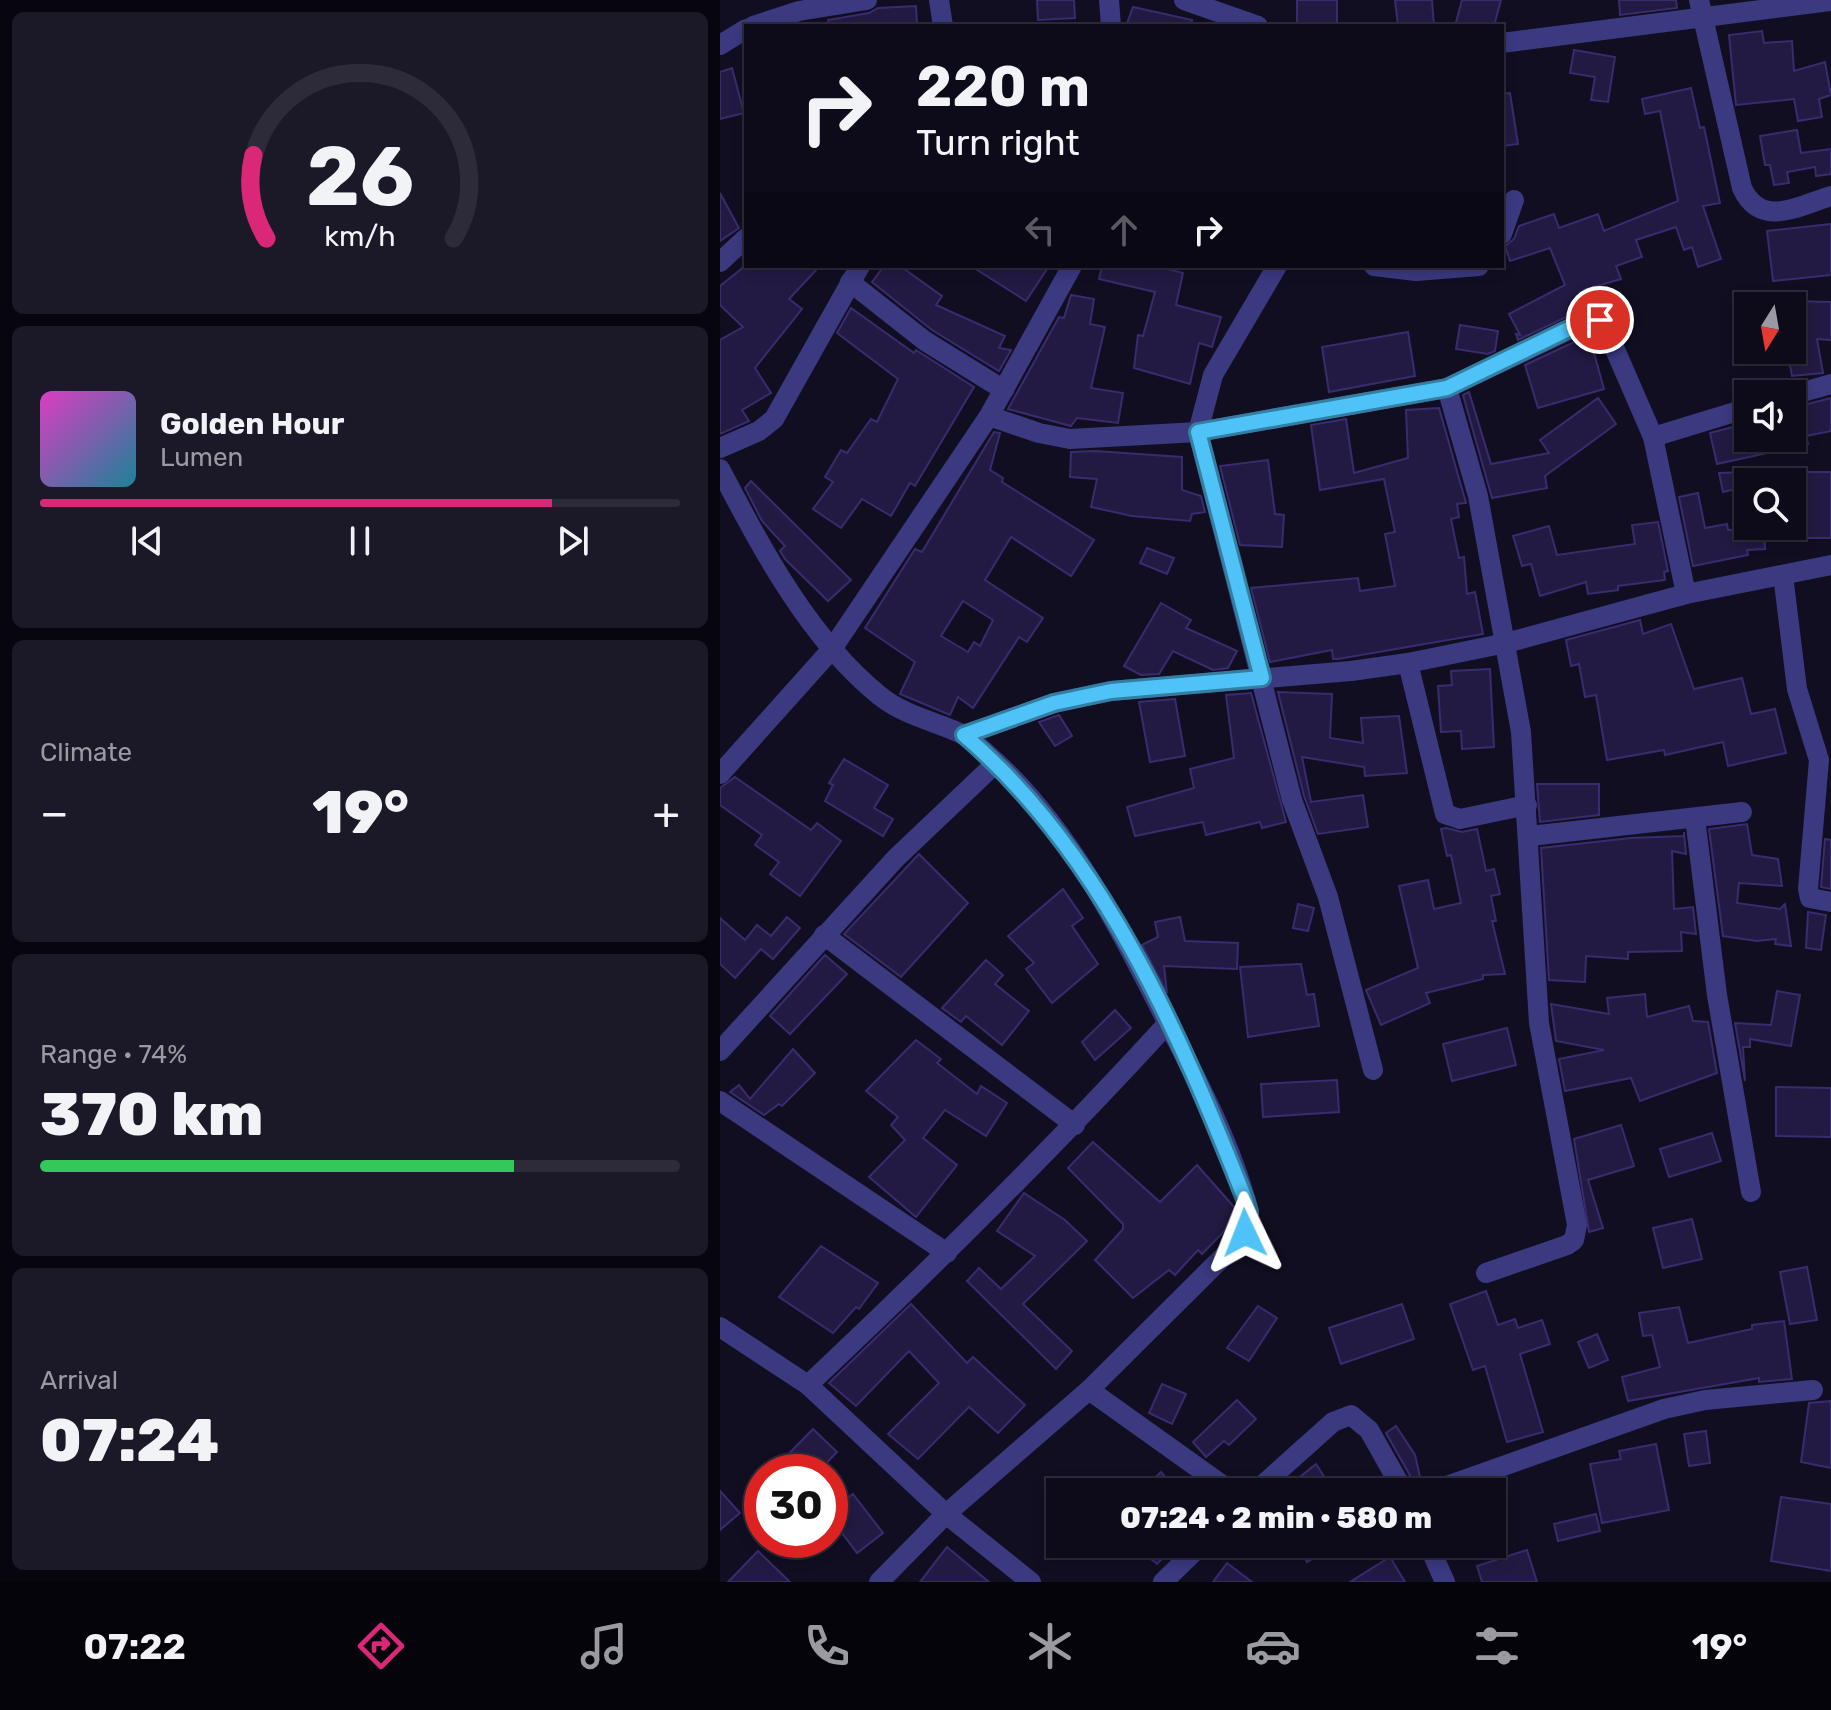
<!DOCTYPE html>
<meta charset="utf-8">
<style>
body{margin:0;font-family:Rubik,sans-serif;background:#1b1827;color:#f1f3f6;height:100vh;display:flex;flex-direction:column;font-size:30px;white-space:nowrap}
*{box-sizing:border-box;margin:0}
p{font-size:26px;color:#9a9aa2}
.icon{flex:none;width:44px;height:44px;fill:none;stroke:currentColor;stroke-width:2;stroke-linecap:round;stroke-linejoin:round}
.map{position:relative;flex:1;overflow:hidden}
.details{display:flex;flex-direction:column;gap:12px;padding:12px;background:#07060e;width:720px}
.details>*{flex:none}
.banner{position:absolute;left:24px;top:24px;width:760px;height:244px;border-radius:0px;box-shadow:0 4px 12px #0003,0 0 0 2px #2d2b39;background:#0d0a1a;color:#f1f3f6;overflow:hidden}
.needle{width:52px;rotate:191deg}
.buttons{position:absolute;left:1014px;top:292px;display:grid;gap:16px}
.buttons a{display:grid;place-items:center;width:72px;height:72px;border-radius:0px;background:#0d0a1a;box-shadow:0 4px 12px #0003,0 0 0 2px #2d2b39;font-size:40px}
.speed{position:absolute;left:24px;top:1454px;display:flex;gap:16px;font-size:40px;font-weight:700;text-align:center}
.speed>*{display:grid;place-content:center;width:104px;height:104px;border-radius:50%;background:#0d0a1a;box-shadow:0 4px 12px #0003,0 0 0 2px #2d2b39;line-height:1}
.speed .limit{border:12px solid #d22;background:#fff;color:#111}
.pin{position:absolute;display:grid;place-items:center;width:68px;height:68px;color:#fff;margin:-34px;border:4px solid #fff;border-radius:50%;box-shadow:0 2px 8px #0007}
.me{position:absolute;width:88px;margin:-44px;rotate:358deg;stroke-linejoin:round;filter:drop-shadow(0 0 6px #0008)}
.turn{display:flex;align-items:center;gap:28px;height:168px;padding:0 40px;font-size:36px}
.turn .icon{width:104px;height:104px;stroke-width:2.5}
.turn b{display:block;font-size:56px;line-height:68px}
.lanes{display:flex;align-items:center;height:76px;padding:0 40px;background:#0003;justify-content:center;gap:40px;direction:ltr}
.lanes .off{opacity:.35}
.big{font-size:60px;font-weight:800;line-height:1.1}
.details .widget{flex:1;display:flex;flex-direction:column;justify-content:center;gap:12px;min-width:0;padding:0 28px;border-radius:12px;background:#1b1827}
.details .dial{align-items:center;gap:0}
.dial svg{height:208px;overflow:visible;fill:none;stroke:#2d2b39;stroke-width:7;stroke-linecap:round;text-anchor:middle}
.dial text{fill:#f1f3f6;stroke:none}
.song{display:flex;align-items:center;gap:24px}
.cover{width:96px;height:96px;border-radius:12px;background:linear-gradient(135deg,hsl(310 70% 55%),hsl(190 70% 35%))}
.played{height:8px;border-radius:4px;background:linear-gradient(90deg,#db2777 80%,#2d2b39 80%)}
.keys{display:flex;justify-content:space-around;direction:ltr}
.heat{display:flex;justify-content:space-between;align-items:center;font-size:44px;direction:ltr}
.charge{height:12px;border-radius:6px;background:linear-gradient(90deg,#34c759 74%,#2d2b39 0)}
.trip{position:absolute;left:326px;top:1478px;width:460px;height:80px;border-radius:0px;background:#0d0a1a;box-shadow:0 4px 12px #0003,0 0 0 2px #2d2b39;font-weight:800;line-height:80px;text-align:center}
.tabs{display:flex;height:128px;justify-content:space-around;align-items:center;background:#05040a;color:#9a9aa2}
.tabs .icon{width:56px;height:56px}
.tabs .selected{color:#db2777}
.tabs b{font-size:36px;color:#f1f3f6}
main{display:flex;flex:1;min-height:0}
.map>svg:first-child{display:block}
</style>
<main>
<section class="details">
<div class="widget dial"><svg viewBox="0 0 100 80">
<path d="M14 69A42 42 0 1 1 86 69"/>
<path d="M14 69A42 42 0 0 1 9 37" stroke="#db2777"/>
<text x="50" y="56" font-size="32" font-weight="700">26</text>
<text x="50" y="72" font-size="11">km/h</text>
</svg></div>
<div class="widget">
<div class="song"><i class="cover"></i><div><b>Golden Hour</b><p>Lumen</p></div></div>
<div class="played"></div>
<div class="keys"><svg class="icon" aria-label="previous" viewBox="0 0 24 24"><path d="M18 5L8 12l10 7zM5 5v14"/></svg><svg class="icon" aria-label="pause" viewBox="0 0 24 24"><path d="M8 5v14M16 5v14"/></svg><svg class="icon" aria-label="next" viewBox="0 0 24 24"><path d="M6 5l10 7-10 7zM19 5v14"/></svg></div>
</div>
<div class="widget"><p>Climate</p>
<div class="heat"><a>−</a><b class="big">19°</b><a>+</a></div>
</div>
<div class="widget"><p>Range · 74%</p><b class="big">370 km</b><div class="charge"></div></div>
<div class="widget"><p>Arrival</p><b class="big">07:24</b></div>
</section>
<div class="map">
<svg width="1111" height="1582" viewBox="0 0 1111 1582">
<rect width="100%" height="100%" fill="#110e22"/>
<!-- building -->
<g fill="#221a42" stroke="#392c6e" stroke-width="2" fill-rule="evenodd">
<path d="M317,0H354L355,18L318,20Z"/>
<rect x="577" y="0" width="40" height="26"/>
<path d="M675,0H712L714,26H678Z"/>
<path d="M742,0H781L774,26H735Z"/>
<path d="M899,0H956L957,8L900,15Z"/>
<path d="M196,6L197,26H109L108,20L149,13L158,8Z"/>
<path d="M413,7L472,20L471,26H406Z"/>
<path d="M1042,31L1044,43L1072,41L1074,71L1105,62L1111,95L1099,99L1102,117L1078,121L1074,99L1016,105L1009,35Z"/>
<path d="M854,50L895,57L888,102L871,100L875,77L850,73Z"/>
<path d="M12,68L24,113L0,119V72Z"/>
<path d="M971,88L980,128L984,127L1000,203L983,206L1001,259L978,267L972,247L964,250L956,227L916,240L922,257L896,266L901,279L863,290L868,300L860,304L861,310L798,340L796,334L800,335L789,314L845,285L830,248L790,261L785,246L794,239L799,226L834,214L839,228L878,214L884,231L958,201L940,111L925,114L922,99Z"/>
<path d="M790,93L798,144L782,146V94Z"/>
<path d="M1077,130L1081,153L1111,149V174L1096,176L1095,167L1067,172L1069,183L1054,185L1050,165H1045L1040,136Z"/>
<path d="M0,193L19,228L0,241Z"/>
<path d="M1111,224V275L1053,281L1047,231Z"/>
<path d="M25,266H100L69,299L82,309L35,368L51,393L22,410L29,421L0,434V340L23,327L0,305V286Z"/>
<path d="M164,266H180L222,296L216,305L285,336L279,348L291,350L279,371L212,330L152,282Z"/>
<path d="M251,266H329L306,301Z"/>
<path d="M382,266H435L463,273L456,305L501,317L492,347L479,343L470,384L414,368L418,335L423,336L435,292L379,279Z"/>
<path d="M351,295L374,299L370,324L385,327L371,388L403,393L398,423L357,418L351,426L288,409L339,317L344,318Z"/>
<path d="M1072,301L1111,302V340L1097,339L1103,373L1072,376L1067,350H1072Z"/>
<path d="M131,308L194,353L196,350L254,387L195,486L190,483L171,516L142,499L121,528L93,509L113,482L105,477L121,450L127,453L151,419L157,422L178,379L117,333Z"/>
<path d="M740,325L778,331L775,351L768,354L736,349Z"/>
<path d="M688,332L695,376L609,392L602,347Z"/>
<path d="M869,335L884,389L818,408L805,365Z"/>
<path d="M749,392L771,464L829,453L820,440L878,398L896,424L825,476L827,488L772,498L743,395Z"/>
<path d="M1111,398V431L1086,436L1088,444L997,464L990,433L1028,423V438H1072V408Z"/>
<path d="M719,408L746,503L737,504L739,517L731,519L739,558L744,557L747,594L755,592L763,634L618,659H613L612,650L550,662L531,588L638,578L640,591L675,586L665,534L675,532L664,479L600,490L591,425L626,419L634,473L688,458L686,410Z"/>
<path d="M274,432L280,433L270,470L283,478L282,482L374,540L351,576L291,537L265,580L323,618L307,642L299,637L253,708L238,697L230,715L180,694L195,662L145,628L195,549L202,552ZM243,601L273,620L260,646L254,642L248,652L221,636Z"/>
<path d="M375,451L462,457V490L481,496L485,512L472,514L470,521L412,516L371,507L377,479L350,477L351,452Z"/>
<path d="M548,460L555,514L564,515L562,547L520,545L500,466Z"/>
<path d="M1028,472V486L1003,492L999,473Z"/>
<path d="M1072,472H1111V538H1085V526L1072,527Z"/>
<path d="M31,481L131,580L108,601L65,559L60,551L65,546L42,521L25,488Z"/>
<path d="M978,493L985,528L1007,524L1008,530L1044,529L1045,549L1027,550L1028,555L973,566L959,497Z"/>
<path d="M938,522L948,571L944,572L945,580L898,586V590L868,594L866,582L820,596L811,564L802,566L793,536L829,526L837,555L915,544L912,525Z"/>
<path d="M427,548L454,558L447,574L420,563Z"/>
<path d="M441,603L471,620L466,628L517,651L508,668L493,670L453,651L439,674L421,675L404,666Z"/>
<path d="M920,620L923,634L951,624L974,689L1022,678L1031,714L1055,709L1066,753L1008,766L1003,742L945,755L944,750L887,760L876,695L865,697L859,664L851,666L846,640Z"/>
<path d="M770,669L774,747L742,749L741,731L721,732L718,686L732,685L731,671Z"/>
<path d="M558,692L612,694L610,738L643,743L641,718L679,716L687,773L645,776L644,767L582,757L591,802L643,795L648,827L598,834L584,796Z"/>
<path d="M531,693L566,822L542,828L540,822L486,835L483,822L415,836L407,807L474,788L470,769L514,758L506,695Z"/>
<path d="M455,699L465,756L430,762L419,702Z"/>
<path d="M339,715L352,736L335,746L319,722Z"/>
<path d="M124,759L168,785L154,808L173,819L163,836L105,801L113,785L109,783Z"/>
<path d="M15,777L91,830L97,823L121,841L80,896L50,874L59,862L35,845L42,835L0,805V788Z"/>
<path d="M817,784H879V815L820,822Z"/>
<path d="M1027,824L1032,855L1058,859L1062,886L1019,883L1017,903L1060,909L1065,904L1071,946L1055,944L1056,939L1037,941L1003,936L989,829Z"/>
<path d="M726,828L742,832L757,829L766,871L774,869L780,894L771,896L776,921H772L785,974L763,975V979L706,993L710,1003L661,1025L646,990L698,968L679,886L708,880L714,909L741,903L731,855L727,856L721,829Z"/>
<path d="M964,832L966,854L952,851L954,909L973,907L976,934L961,932L962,951L908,952V959L866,956L865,982L829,980L821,848L911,838L964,836Z"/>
<path d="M1105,839L1111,840V889L1101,887Z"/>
<path d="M199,854L248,903L181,977L124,934Z"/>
<path d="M343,889L363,918L352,926L378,964L332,1003L306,969L314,963L288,936Z"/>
<path d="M578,904L594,908L588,931L573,928Z"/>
<path d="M1088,912L1106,915L1101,950L1086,948Z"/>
<path d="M67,917L80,928L53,959L41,949L15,978L0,964V918L25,940L37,925L51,936Z"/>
<path d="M460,917L465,941L518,943L517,969L444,966L447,993L422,945L438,937L435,922Z"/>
<path d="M105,955L127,974L70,1034L50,1016Z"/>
<path d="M266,960L283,975L275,984L309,1011L282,1045L246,1016L241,1022L222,1008Z"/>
<path d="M581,964L587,995L594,994L599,1026L528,1037L520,967Z"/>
<path d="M1057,991L1080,995L1071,1046L1030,1039V1047H1023L1025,1081L1015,1023L1051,1025Z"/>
<path d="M925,994L927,1017L969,1006L973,1021L988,1022L997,1073L920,1101L911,1078L845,1091L839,1059L884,1050L836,1041L831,1004L889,1014L887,998Z"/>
<path d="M395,1010L411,1028L375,1060L362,1042Z"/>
<path d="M787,1028L796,1065L732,1081L723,1044Z"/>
<path d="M196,1040L221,1059L217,1063L257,1094L261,1086L287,1103L266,1136L225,1110L203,1138L237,1165L196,1217L149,1177L185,1140L171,1125L178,1117L146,1091Z"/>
<path d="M73,1049L95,1073L62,1106L59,1104L44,1115L10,1092L19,1085L30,1099Z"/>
<path d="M617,1080L619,1112L543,1117L541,1084Z"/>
<path d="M1056,1087L1111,1088V1137L1056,1136Z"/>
<path d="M901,1125L914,1166L868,1180L883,1228L869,1232L854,1139Z"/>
<path d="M992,1133L1001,1161L949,1177L940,1149Z"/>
<path d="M373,1142L440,1202L477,1165L514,1207V1221L482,1254L478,1250L455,1275L449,1270L413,1298L375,1260L403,1229V1224L348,1168Z"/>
<path d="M304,1193L345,1220L367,1241L303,1304L352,1351L336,1369L247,1281L259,1268L281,1289L315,1256L277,1231Z"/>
<path d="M972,1219L982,1259L943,1268L933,1228Z"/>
<path d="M101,1246L158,1283L139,1309L136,1307L113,1333L59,1297Z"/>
<path d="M1087,1267L1097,1320L1070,1324L1060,1272Z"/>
<path d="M766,1291L778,1325L795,1319L798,1328L822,1320L830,1344L800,1354L823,1432L787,1442L765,1366L753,1370L730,1304Z"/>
<path d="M191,1304L247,1363L253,1357L305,1405L278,1433L249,1407L198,1459L168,1434L219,1383L189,1351L136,1406L109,1383Z"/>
<path d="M682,1304L694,1339L621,1364L609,1328Z"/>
<path d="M538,1306L557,1318L529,1361L507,1348Z"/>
<path d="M959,1307L968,1343L1032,1329V1325L1064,1321L1072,1379L1039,1382V1378L908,1401L902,1377L940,1367L932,1335L923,1336L919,1313Z"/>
<path d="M877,1334L888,1360L869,1368L858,1342Z"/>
<path d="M442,1384L466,1394L452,1424L429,1413Z"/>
<path d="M517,1400L536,1419L509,1445L504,1441L486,1457L473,1442Z"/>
<path d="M1111,1401V1468L1081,1462L1089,1403Z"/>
<path d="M676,1426L695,1455L700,1477L692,1479L666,1433Z"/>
<path d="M93,1429L117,1452L98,1472H51Z"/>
<path d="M986,1431L990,1463L969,1466L964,1434Z"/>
<path d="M936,1444L949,1510L882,1523L870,1464L901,1459L899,1451Z"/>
<path d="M596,1464L614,1492H561Z"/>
<path d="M441,1472L458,1492H420Z"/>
<path d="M0,1491L20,1513L0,1530Z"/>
<path d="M133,1494L163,1533L137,1553L110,1517V1512Z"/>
<path d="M1061,1497L1111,1504V1571L1051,1561Z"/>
<path d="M876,1514L880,1531L838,1541L834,1524Z"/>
<path d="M413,1544H457L437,1564Z"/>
<path d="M577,1544H616L587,1562Z"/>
<path d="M227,1547L269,1582H200Z"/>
<path d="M807,1550L817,1582H762L757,1566Z"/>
<path d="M38,1551L70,1582H8Z"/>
<path d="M670,1557L685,1582H630Z"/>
<path d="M507,1563L532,1582H493Z"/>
</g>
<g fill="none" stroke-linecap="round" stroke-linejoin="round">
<!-- street -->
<g stroke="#3b3980" stroke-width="20">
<path d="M219,0L223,26"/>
<path d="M389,0L391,26"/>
<path d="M464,0L538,26"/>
<path d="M979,0L1022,188C1041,229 1078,206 1111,196"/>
<path d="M33,26L79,11L147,0"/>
<path d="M782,43L1111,1"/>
<path d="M0,45L26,29"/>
<path d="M782,234L794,200"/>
<path d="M0,262L26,238"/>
<path d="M557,266L493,375L478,432L572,800L608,897L653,1070"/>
<path d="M654,266L696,271L759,266"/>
<path d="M130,282L205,341L284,390"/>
<path d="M727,388L758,496L801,732L819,1023L857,1225L854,1240L847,1245L766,1273"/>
<path d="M1072,395L1111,384"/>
<path d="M269,416L319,433L350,439L478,432L727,388L874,318L884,324L933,437L966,594"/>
<path d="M933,437L1028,408"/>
<path d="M0,448L39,431L54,419L140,266"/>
<path d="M0,469C42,549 89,639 160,696C185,716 215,721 242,734C254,740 265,753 275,761C350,830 397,924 442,1012C475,1076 511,1142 529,1212L525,1233L517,1243L369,1390L226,1514L159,1582"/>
<path d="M1063,575L1077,689L1099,760L1088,889L1090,898L1111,902"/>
<path d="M688,663L725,814L740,819L807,805"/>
<path d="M244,735L334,703L391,691L631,671L688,663L786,643L966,594L1111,565"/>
<path d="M0,774L112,649L269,416L352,266"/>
<path d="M975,818L997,995L1031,1192"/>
<path d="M810,836L1022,812"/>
<path d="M104,935L355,1125"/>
<path d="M0,1051L176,858L276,763"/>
<path d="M0,1101L227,1253"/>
<path d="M0,1327L88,1385L226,1514L311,1582"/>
<path d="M88,1385C212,1268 333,1149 448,1023"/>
<path d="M369,1390L512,1492"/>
<path d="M535,1492L613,1422L631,1415L649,1430L684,1492"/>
<path d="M710,1492L944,1409L985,1400L1093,1390"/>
<path d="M708,1544L725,1582"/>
<path d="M443,1582L482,1544"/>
</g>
</g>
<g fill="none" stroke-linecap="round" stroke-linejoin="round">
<defs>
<path id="route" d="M525,1233L529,1212L525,1199C459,1032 383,854 244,735L334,703L391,691L542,678L478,432L727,388L867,320H880"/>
</defs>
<!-- route casing -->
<use href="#route" stroke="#337fa1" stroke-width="20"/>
<!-- route -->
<use href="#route" stroke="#4fc3f7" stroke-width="14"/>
</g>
</svg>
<div class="buttons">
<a><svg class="needle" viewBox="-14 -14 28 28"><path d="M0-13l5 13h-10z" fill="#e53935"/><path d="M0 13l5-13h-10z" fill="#9a9aa2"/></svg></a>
<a><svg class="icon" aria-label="sound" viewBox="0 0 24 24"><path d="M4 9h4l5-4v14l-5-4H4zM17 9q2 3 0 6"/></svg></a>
<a><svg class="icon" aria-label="search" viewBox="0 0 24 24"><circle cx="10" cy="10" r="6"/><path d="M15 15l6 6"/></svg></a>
</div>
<div class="speed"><div class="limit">30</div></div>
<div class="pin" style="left:880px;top:320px;background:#d93025"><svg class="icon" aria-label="arrive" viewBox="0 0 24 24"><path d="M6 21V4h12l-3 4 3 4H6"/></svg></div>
<svg class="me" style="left:525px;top:1233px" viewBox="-20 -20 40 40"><path d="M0-17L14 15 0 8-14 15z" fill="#4fc3f7" stroke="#fff" stroke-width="4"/></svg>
<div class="trip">07:24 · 2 min · 580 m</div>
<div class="banner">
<div class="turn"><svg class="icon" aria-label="right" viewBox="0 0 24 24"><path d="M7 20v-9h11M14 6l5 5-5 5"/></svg><div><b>220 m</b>Turn right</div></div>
<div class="lanes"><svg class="icon off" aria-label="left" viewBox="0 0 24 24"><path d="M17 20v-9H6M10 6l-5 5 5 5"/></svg><svg class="icon off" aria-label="ahead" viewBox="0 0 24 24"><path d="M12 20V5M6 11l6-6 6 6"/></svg><svg class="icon" aria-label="right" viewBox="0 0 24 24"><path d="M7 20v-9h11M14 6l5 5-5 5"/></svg></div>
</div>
</div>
</main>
<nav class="tabs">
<b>07:22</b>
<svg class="icon selected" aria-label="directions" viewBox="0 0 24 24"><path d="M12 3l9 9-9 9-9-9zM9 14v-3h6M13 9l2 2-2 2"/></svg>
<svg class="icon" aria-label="music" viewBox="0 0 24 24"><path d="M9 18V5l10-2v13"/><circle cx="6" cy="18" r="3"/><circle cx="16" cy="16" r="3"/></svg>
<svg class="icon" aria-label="phone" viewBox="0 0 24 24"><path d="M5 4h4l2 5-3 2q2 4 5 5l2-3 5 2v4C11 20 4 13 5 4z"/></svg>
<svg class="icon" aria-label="climate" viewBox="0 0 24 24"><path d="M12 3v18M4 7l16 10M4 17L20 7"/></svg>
<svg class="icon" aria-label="car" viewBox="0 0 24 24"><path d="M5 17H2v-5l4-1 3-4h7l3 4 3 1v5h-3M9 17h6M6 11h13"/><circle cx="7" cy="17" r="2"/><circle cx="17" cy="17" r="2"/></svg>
<svg class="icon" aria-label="filters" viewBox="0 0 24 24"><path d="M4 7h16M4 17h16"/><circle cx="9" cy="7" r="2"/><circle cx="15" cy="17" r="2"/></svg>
<b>19°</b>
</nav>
